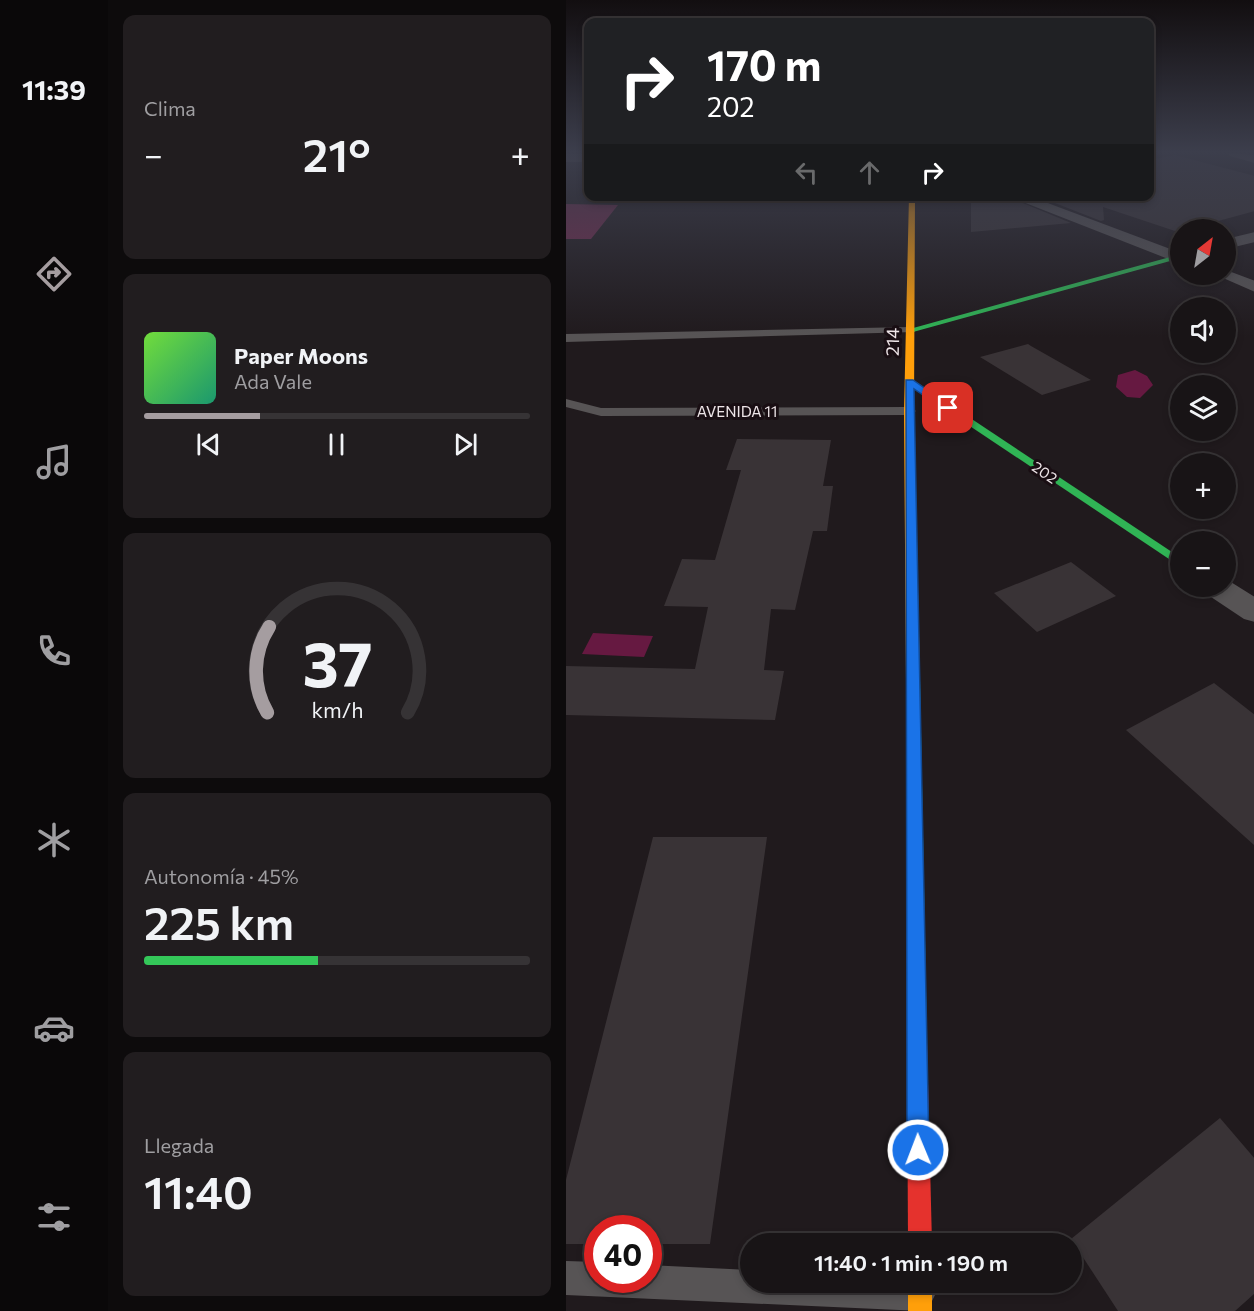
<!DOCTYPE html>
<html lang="es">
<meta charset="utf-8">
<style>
body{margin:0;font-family:Commissioner,sans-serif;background:#211d1f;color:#f1f3f6;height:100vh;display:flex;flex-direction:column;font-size:22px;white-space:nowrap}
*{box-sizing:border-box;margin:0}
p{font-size:20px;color:#9f9ea1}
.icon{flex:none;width:33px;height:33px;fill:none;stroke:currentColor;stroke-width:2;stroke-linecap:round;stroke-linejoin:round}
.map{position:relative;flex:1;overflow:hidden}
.drawer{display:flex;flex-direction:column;gap:15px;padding:15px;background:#0d0b0c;width:458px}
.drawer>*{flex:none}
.guide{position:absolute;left:18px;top:18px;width:570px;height:183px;border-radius:12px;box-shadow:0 3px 9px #0003,0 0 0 2px #363335;background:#202124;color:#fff;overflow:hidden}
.needle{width:39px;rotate:31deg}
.controls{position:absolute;left:604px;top:219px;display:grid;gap:12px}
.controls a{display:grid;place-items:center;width:66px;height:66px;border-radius:50%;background:#181416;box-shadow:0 3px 9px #0003,0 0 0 2px #363335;font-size:30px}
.speed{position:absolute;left:18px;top:1215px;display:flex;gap:12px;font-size:30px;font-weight:700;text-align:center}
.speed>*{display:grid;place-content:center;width:78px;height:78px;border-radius:50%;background:#181416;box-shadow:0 3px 9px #0003,0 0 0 2px #363335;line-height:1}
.speed .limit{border:9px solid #d22;background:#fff;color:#111}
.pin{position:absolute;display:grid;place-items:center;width:51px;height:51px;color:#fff;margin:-26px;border-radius:12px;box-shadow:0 3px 9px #0006}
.me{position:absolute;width:66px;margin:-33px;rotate:359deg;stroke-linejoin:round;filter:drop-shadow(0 0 4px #0008)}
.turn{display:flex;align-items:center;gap:21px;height:126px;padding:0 24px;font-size:27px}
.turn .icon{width:78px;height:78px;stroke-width:2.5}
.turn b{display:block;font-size:42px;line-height:51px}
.lanes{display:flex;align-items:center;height:57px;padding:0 24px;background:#0003;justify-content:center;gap:30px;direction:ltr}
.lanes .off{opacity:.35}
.big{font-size:45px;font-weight:600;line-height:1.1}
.drawer .widget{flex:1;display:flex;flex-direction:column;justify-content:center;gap:9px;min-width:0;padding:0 21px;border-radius:12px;background:#211d1f}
.drawer .dial{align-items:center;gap:0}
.dial svg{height:156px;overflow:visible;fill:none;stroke:#363335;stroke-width:7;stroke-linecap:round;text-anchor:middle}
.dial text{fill:#f1f3f6;stroke:none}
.song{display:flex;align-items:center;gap:18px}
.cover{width:72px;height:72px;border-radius:9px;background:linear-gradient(135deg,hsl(100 70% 55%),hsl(160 70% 35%))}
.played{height:6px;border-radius:3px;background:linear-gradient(90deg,#a59da0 30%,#363335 30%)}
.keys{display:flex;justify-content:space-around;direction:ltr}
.heat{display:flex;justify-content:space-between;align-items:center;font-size:33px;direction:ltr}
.charge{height:9px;border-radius:4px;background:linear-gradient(90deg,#34c759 45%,#363335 0)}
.trip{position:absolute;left:174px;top:1233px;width:342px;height:60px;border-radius:30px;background:#181416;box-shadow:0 3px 9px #0003,0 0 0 2px #363335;font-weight:600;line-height:60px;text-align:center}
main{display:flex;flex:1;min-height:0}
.tabs{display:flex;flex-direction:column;width:108px;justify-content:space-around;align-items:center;background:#0a0809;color:#9f9ea1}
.tabs .icon{width:42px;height:42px}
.tabs .current{color:#a59da0}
.tabs b{font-size:27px;color:#f1f3f6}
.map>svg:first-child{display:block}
</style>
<main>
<nav class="tabs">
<b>11:39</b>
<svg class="icon current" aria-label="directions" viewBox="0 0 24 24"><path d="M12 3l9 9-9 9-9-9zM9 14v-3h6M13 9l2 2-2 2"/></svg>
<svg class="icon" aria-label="music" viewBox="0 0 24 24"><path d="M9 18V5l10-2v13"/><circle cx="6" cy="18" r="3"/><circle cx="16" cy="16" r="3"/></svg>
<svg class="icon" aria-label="phone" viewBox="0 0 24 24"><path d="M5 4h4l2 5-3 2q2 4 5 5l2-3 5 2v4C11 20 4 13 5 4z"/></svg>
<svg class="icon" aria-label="climate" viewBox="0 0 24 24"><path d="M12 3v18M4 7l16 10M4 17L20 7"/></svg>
<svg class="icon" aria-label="car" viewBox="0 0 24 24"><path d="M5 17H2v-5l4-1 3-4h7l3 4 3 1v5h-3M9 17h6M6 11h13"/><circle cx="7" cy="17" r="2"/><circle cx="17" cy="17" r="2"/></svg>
<svg class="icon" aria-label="filters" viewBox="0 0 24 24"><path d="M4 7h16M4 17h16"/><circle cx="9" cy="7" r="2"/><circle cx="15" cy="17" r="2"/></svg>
</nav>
<section class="drawer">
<div class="widget"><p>Clima</p>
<div class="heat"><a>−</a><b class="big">21°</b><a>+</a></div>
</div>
<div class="widget">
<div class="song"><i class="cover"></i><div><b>Paper Moons</b><p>Ada Vale</p></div></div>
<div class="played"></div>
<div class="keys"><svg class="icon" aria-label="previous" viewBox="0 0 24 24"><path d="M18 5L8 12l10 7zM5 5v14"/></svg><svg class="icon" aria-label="pause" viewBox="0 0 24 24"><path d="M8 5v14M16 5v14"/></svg><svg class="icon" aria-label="next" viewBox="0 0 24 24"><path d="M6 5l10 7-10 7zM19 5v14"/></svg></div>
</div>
<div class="widget dial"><svg viewBox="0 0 100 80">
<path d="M14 69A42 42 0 1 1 86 69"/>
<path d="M14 69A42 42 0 0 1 15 25" stroke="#a59da0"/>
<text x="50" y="56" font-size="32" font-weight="700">37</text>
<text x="50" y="72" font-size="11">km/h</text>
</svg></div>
<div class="widget"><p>Autonomía · 45%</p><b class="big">225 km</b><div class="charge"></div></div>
<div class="widget"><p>Llegada</p><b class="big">11:40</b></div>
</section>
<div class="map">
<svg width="689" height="1311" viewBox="0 0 689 1311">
<rect width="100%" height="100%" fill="#201a1d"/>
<!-- forest -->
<path fill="#752b4f" d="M0,204L52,205L25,239H0Z"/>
<!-- water -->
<g fill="#661941">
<path d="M569,370L581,376L587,385L574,398L561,397L550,387L552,375Z"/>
<path d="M27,633L87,636L78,657L16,654Z"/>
</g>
<!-- building -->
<g fill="#393336">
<path d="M609,155L689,176V211L612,232L537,207L538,220L535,221L471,196H584V160Z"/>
<path d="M405,196H440L505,223L405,232Z"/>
<path d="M462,344L465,346L525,380L476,395L414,357Z"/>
<path d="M171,439L265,440L257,486H267L261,531H247L229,610L205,609L198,670L218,671L209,720L0,715V666L129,669L142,607L98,606L116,559L149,560L175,470H160Z"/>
<path d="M505,562L550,596L471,632L428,593Z"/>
<path d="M648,683L689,715V846L560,730Z"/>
<path d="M87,837H201L144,1244H82V1228H32V1244H0V1180Z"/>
<path d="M654,1118L689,1159V1293L669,1311H552L505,1239Z"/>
</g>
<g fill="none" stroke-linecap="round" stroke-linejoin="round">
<!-- lane -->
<g fill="#575455" fill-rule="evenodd">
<path d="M344,327L350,330L348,332L0,342V334Z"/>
<path d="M0,399L35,408L343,407L350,411L343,415L35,416L0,407Z"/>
<path d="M0,1261L32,1262V1280H82V1265L184,1270V1282H363L369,1295L363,1307L355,1311L0,1295Z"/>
</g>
<!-- street -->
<g fill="#575455" fill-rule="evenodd">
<path d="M662,153L689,155V163L664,156Z"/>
<rect x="0" y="154" width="22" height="8"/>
<path d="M442,196H463L615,253V264Z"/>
<path d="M689,232V242L660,249V239Z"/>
<path d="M660,270L689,281V292L648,274H660Z"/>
<path d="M660,579L689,597V622L678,619L639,593L635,586H660Z"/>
</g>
<!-- fast -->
<g fill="#30b455" fill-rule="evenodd">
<path d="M615,254V258L347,332L340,330Z"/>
<path d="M341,380H347L615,558V567L341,384Z"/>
<path d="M347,675L354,680L361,1043L358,1050L351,1053L344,1050L341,1043L340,680Z"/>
</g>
<!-- slow -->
<g fill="#ff9f0a" fill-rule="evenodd">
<path d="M343,196H349L348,411L354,680L347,685L340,680L338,411Z"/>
<rect x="342" y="1282" width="24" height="29"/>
</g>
<!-- jam -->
<path fill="#e5322d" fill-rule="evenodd" d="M351,1033L358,1036L361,1043L366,1244H342L341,1043L344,1036Z"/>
</g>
<!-- sky -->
<linearGradient id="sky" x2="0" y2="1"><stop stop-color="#120e10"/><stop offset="0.45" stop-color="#3c3e4c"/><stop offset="1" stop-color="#3c3e4c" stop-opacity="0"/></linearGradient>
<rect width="689" height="337" fill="url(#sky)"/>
<!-- route -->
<path fill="#1a73e8" stroke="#114b97" stroke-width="1.5" d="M340,380H347L387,408L379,410L348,389L363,1150L360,1158L352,1161L345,1158L341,1150Z"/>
<g text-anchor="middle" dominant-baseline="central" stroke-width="6" stroke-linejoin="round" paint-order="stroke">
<!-- far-street labels -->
<g font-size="15" fill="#ede4e7" stroke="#190e13">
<text x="171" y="411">AVENIDA 11</text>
<text transform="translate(479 472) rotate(34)">202</text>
</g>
<!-- street labels -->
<g font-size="18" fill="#ede4e7" stroke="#190e13">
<text transform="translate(326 342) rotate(-89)">214</text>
</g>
</g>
</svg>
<div class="controls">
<a><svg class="needle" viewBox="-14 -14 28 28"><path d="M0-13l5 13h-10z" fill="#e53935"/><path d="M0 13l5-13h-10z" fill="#9f9ea1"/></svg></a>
<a><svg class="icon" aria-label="sound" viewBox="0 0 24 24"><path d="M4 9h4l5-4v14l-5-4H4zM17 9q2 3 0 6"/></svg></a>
<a><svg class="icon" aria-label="layers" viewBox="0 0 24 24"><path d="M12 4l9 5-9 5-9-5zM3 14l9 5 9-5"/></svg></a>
<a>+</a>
<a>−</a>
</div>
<div class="speed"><div class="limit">40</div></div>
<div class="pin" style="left:382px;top:408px;background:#d93025"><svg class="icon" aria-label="arrive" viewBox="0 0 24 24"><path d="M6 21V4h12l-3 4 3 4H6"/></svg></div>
<svg class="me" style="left:352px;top:1150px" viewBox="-20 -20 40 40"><circle r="17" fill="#1a73e8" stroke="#fff" stroke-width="3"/><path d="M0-11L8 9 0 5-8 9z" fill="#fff"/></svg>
<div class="trip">11:40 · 1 min · 190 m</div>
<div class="guide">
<div class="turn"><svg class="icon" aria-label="right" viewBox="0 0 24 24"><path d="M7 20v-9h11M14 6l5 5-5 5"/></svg><div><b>170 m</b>202</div></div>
<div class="lanes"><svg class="icon off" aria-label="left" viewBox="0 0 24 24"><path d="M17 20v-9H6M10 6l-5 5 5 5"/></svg><svg class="icon off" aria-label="ahead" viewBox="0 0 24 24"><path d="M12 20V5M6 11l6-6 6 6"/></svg><svg class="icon" aria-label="right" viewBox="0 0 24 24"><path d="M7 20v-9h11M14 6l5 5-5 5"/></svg></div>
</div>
</div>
</main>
